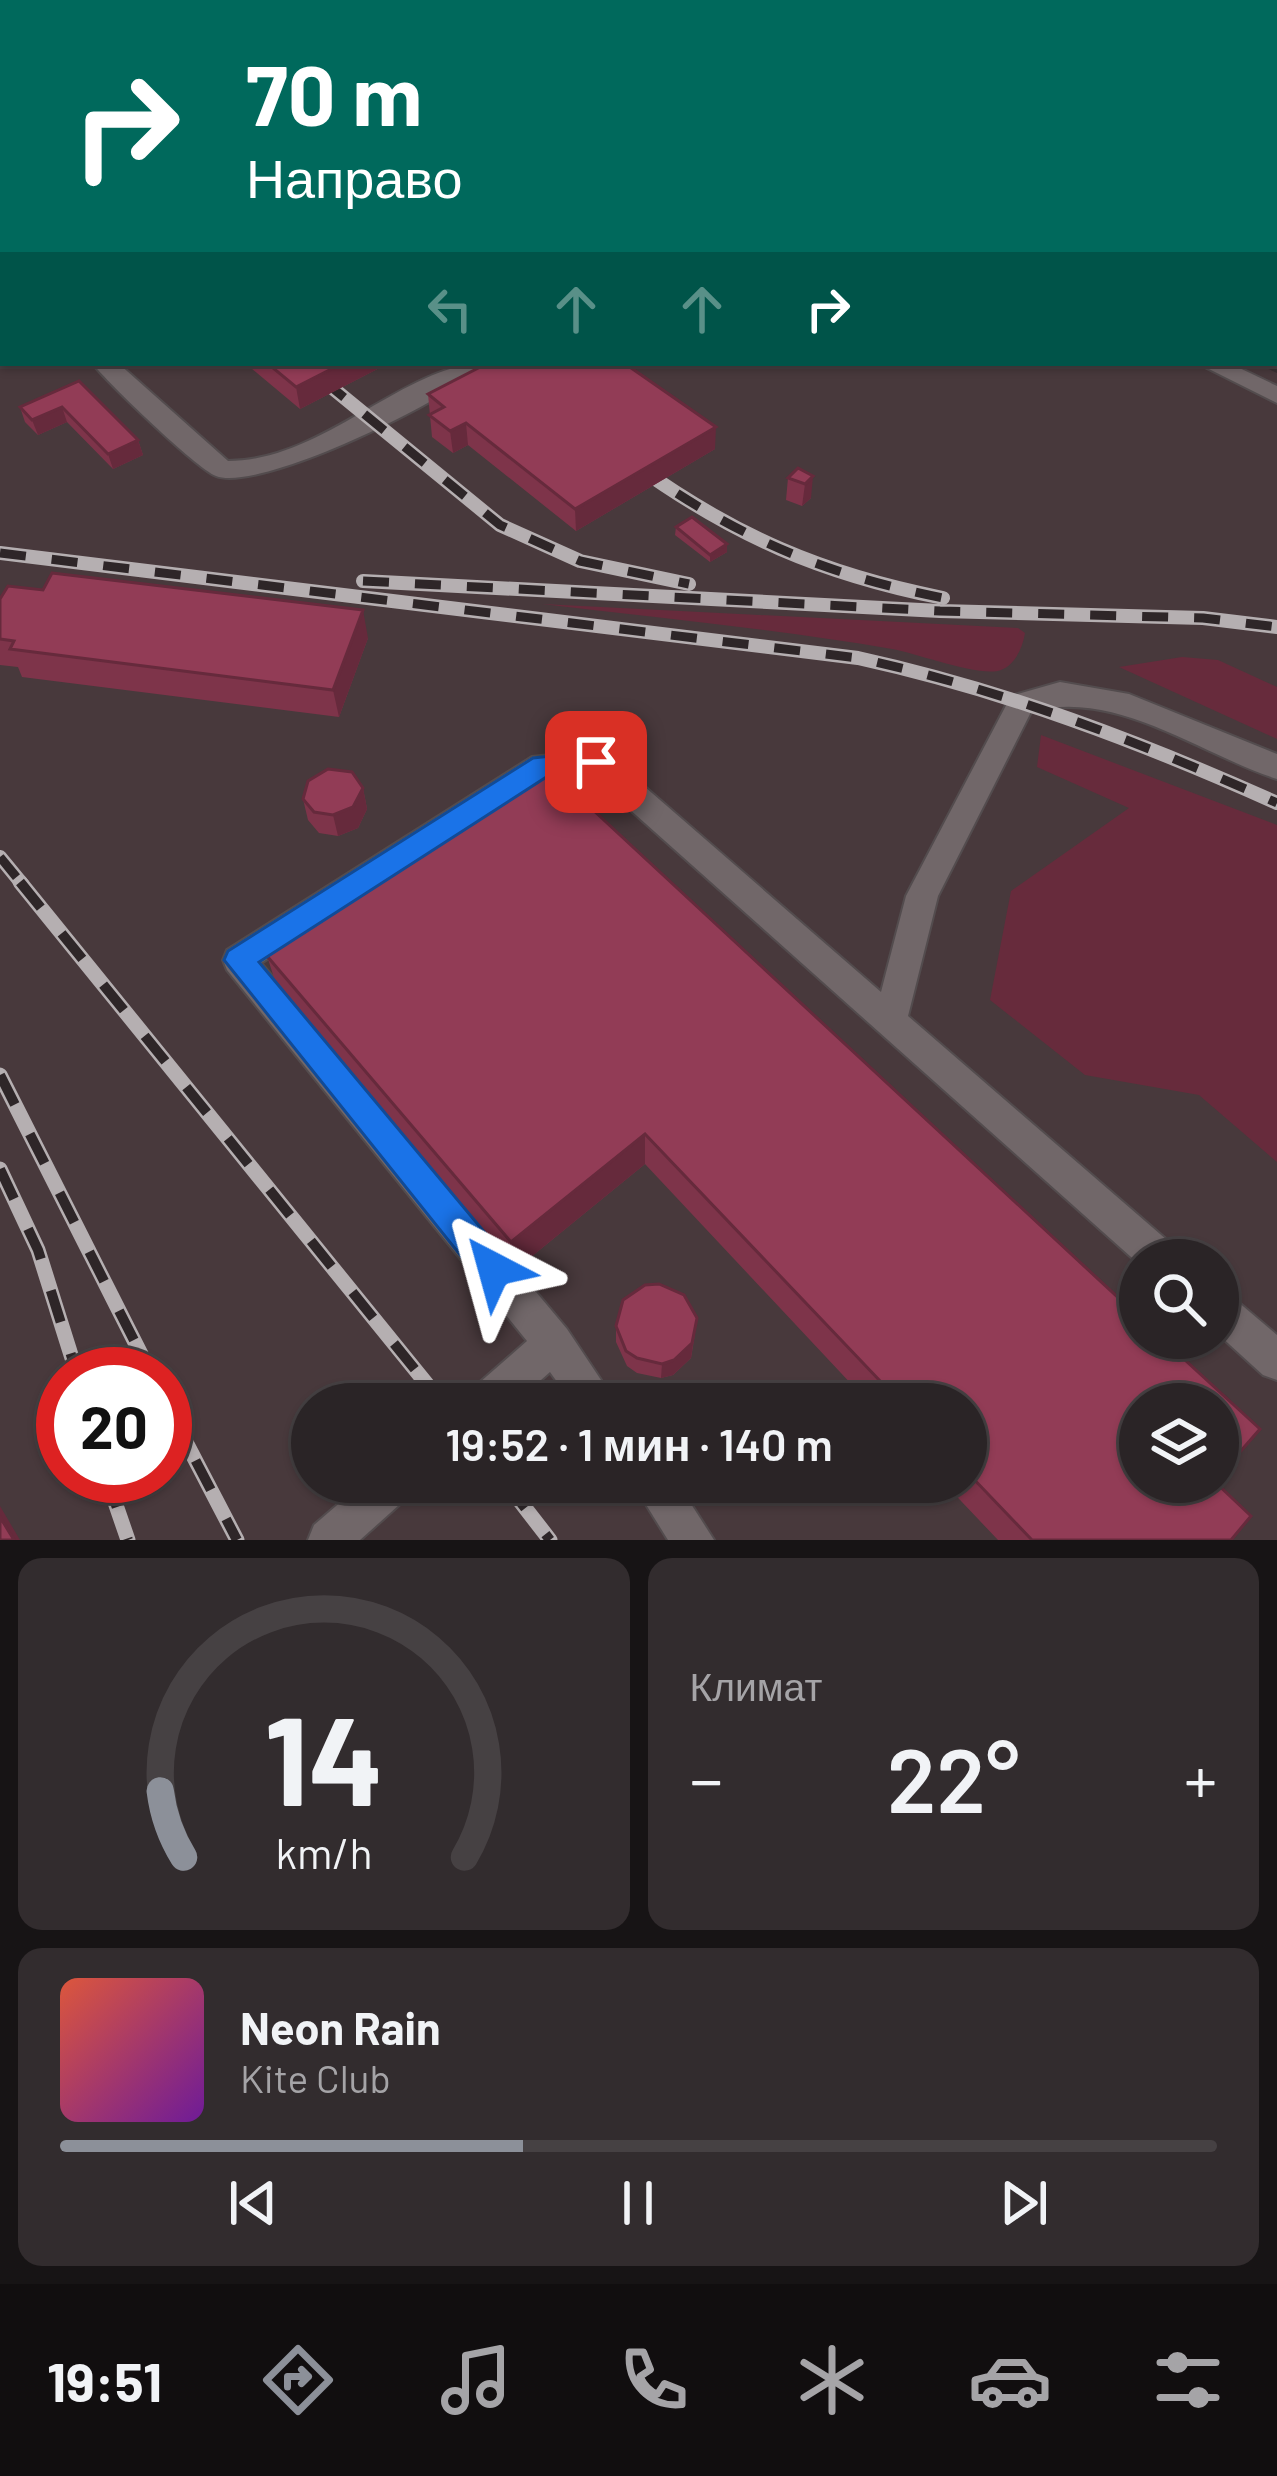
<!DOCTYPE html>
<html lang="ru">
<meta charset="utf-8">
<style>
body{margin:0;font-family:Barlow,sans-serif;background:#322c2e;color:#f1f3f6;height:100vh;display:flex;flex-direction:column;font-size:45px;white-space:nowrap}
*{box-sizing:border-box;margin:0}
p{font-size:39px;color:#a5a4a7}
.icon{flex:none;width:66px;height:66px;fill:none;stroke:currentColor;stroke-width:2;stroke-linecap:round;stroke-linejoin:round}
.map{position:relative;height:1540px;overflow:hidden}
.side{display:flex;flex-direction:column;gap:18px;padding:18px;background:#171415;flex:1}
.side>*{flex:none}
.top-card{position:absolute;left:0px;top:0px;width:1278px;height:366px;box-shadow:0 3px 9px #0004,0 0 0 3px #464143;background:#00695c;color:#fff;overflow:hidden}
.controls{position:absolute;left:1119px;top:1239px;display:grid;gap:24px}
.controls a{display:grid;place-items:center;width:120px;height:120px;border-radius:50%;background:#2a2426;box-shadow:0 3px 9px #0004,0 0 0 3px #464143;font-size:60px}
.speed{position:absolute;left:36px;top:1347px;display:flex;gap:24px;font-size:60px;font-weight:700;text-align:center}
.speed>*{display:grid;place-content:center;width:156px;height:156px;border-radius:50%;background:#2a2426;box-shadow:0 3px 9px #0004,0 0 0 3px #464143;line-height:1}
.speed .limit{border:18px solid #d22;background:#fff;color:#111}
.pin{position:absolute;display:grid;place-items:center;width:102px;height:102px;color:#fff;margin:-51px;border-radius:24px;box-shadow:0 6px 18px #0006}
.me{position:absolute;width:132px;margin:-66px;rotate:321deg;stroke-linejoin:round;filter:drop-shadow(0 0 9px #0008)}
.turn{display:flex;align-items:center;gap:42px;height:252px;padding:0 48px;font-size:54px}
.turn .icon{width:156px;height:156px;stroke-width:2.5}
.turn b{display:block;font-size:84px;line-height:102px}
.lanes{display:flex;align-items:center;height:114px;padding:0 48px;background:#0003;justify-content:center;gap:60px;direction:ltr}
.lanes .off{opacity:.35}
.big{font-size:90px;font-weight:600;line-height:1.1}
.side .card{flex:1;display:flex;flex-direction:column;justify-content:center;gap:18px;min-width:0;padding:0 42px;border-radius:24px;background:#322c2e}
.side .dial{align-items:center;gap:0}
.dial svg{height:312px;overflow:visible;fill:none;stroke:#464143;stroke-width:7;stroke-linecap:round;text-anchor:middle}
.dial text{fill:#f1f3f6;stroke:none}
.song{display:flex;align-items:center;gap:36px}
.cover{width:144px;height:144px;border-radius:18px;background:linear-gradient(135deg,hsl(10 70% 55%),hsl(280 70% 35%))}
.played{height:12px;border-radius:6px;background:linear-gradient(90deg,#8c9099 40%,#464143 40%)}
.keys{display:flex;justify-content:space-around;direction:ltr}
.heat{display:flex;justify-content:space-between;align-items:center;font-size:66px;direction:ltr}
.side .tiles{flex:1;display:grid;gap:18px;grid-template-columns:1fr 1fr}
.card:last-child{grid-column:span 2}
.trip{position:absolute;left:291px;top:1383px;width:696px;height:120px;border-radius:60px;background:#2a2426;box-shadow:0 3px 9px #0004,0 0 0 3px #464143;font-weight:600;line-height:120px;text-align:center}
.tab-bar{display:flex;height:192px;justify-content:space-around;align-items:center;background:#110e0f;color:#a5a4a7}
.tab-bar .icon{width:84px;height:84px}
.tab-bar .active{color:#8c9099}
.tab-bar b{font-size:54px;color:#f1f3f6}
.map>svg:first-child{display:block}
</style>
<div class="map">
<svg width="1277" height="1540" viewBox="0 0 1277 1540">
<rect width="100%" height="100%" fill="#383032"/>
<!-- built -->
<path fill="#48393c" fill-rule="evenodd" d="M0,0L275,3H3V363H1256L1277,373V1540H0ZM1140,1260H1218V1338H1140ZM63,1374H165V1476H63ZM312,1404H966V1482H312ZM1140,1404H1218V1482H1140Z"/>
<!-- green -->
<g fill="#672b3c">
<path d="M542,604L1018,628L1025,633C1023,647 1015,665 1001,670C981,678 916,653 892,649C776,629 659,618 542,604Z"/>
<path d="M1182,657L1218,660L1277,687V739L1119,667Z"/>
<path d="M1041,735L1277,825V1162L1199,1095L1085,1075L990,1000L1011,891L1129,808L1037,767Z"/>
</g>
<g fill="none" stroke-linecap="round" stroke-linejoin="round">
<defs>
<g id="minor">
<path d="M0,262L3,263V279L0,278Z"/>
<path d="M92,363H118L228,461C324,461 405,363 487,363C456,397 260,493 216,476C196,468 108,383 92,363Z"/>
<path d="M1197,363H1229L1277,386V403Z"/>
<path d="M1060,682L1129,694L1277,754V779C1199,754 1115,688 1031,712L938,896L908,1016L1175,1247L1181,1260H1140V1265L590,774L549,776L261,963L567,1329L617,1404H573L550,1372L514,1404H465L471,1390L527,1341L227,970L223,960L227,950L532,757L596,750L607,754L881,992L906,896L1011,696Z"/>
<path d="M1218,1290L1231,1296L1277,1335V1380L1263,1375L1218,1334Z"/>
<path d="M364,1482H415L409,1496L360,1540H308L314,1525Z"/>
<path d="M632,1482H677L714,1540H668Z"/>
</g>
</defs>
<!-- minor casing -->
<use href="#minor" stroke="#534c4e" stroke-width="4"/>
<!-- path -->
<path stroke="#8e8889" stroke-width="6" stroke-dasharray="9 4.5" stroke-linecap="butt" d="M1029,0L1043,3"/>
<!-- minor -->
<use href="#minor" fill="#716769" fill-rule="evenodd"/>
<defs>
<g id="rail-far2">
<path d="M390,0L404,3"/>
<path d="M1150,0L1158,3"/>
<path d="M1183,0L1189,3"/>
<path d="M1224,0L1230,3"/>
<path d="M302,363L327,384"/>
</g>
<g id="rail-far1">
<path d="M324,381L500,525L580,561L689,584"/>
<path d="M634,464C734,536 822,574 943,598"/>
<path d="M0,553L858,658C1004,690 1141,742 1277,803"/>
<path d="M363,581L940,611L1203,618L1277,627"/>
<path d="M0,857L23,885"/>
</g>
<g id="rail">
<path d="M20,882L443,1404"/>
<path d="M0,1075L151,1374"/>
<path d="M0,1169L38,1250L77,1374"/>
<path d="M165,1402L237,1540"/>
<path d="M106,1476L128,1540"/>
<path d="M505,1482L550,1540"/>
</g>
</defs>
<!-- rail-far2 casing -->
<use href="#rail-far2" stroke="#b5afb1" stroke-width="9"/>
<!-- rail-far1 casing -->
<use href="#rail-far1" stroke="#b5afb1" stroke-width="14"/>
<!-- rail casing -->
<use href="#rail" stroke="#b5afb1" stroke-width="15"/>
<!-- rail-far2 -->
<use href="#rail-far2" stroke="#2e2628" stroke-width="6" stroke-dasharray="20" stroke-linecap="butt"/>
<!-- rail-far1 -->
<use href="#rail-far1" stroke="#2e2628" stroke-width="9" stroke-dasharray="26" stroke-linecap="butt"/>
<!-- rail -->
<use href="#rail" stroke="#2e2628" stroke-width="10" stroke-dasharray="33" stroke-linecap="butt"/>
</g>
<!-- wall -->
<g fill="#7e344a">
<path d="M245,363H389L300,409Z"/>
<path d="M79,381L138,440L143,455L113,469L67,422L38,435L25,422L20,407Z"/>
<path d="M428,394L715,449L576,531L468,445L453,453L432,437Z"/>
<path d="M798,468L811,498L802,506L786,500L788,478Z"/>
<path d="M676,527L727,552L710,562L675,535Z"/>
<path d="M0,599L368,638L339,717L22,677L18,667L0,665Z"/>
<path d="M550,770L1140,1404L1231,1540H998L943,1482H966V1404H870L645,1164L515,1270L278,990L267,956Z"/>
<path d="M363,788L367,809L358,828L338,836L319,833L308,820L303,799Z"/>
<path d="M616,1326L695,1334L691,1358L673,1375L661,1378L637,1373L627,1366L616,1342Z"/>
</g>
<!-- shaded-wall -->
<g fill="#662a3c">
<path d="M3,56V80L0,81V57Z"/>
<path d="M343,363H389L300,409L296,387Z"/>
<path d="M62,407L67,422L38,435L32,420Z"/>
<path d="M466,423L468,445L453,453L450,431Z"/>
<path d="M716,427L715,449L576,531L575,509Z"/>
<path d="M138,440L143,455L113,469L108,454Z"/>
<path d="M813,476L811,498L802,506L805,484Z"/>
<path d="M727,544V552L710,562V555Z"/>
<path d="M363,610L368,638L339,717L333,690Z"/>
<path d="M363,788L367,809L358,828L338,836L333,815Z"/>
<path d="M645,1134V1164L515,1270L511,1242Z"/>
<path d="M697,1318L691,1358L673,1375L661,1378L662,1364Z"/>
<path d="M0,1506L20,1540H14L0,1517Z"/>
</g>
<!-- building -->
<g fill="#923c56" stroke="#662a3c" stroke-width="3">
<path d="M3,18V56L0,57V19Z"/>
<path d="M267,363H343L296,387Z"/>
<path d="M488,363H624L716,427L575,509L466,423L450,431L429,415L444,407L428,394Z"/>
<path d="M79,381L138,440L108,454L62,407L32,420L20,407Z"/>
<path d="M798,468L813,476L805,484L788,478Z"/>
<path d="M692,517L727,544L710,555L676,527Z"/>
<path d="M52,573L363,610L333,690L10,649L14,641L0,639V599L8,586L43,590Z"/>
<path d="M328,769L352,772L363,788L353,807L333,815L314,812L303,799L308,781Z"/>
<path d="M550,770L1140,1318V1338H1161L1260,1429L1218,1477V1404H1140V1482H1215L1251,1516L1231,1540H1032L966,1471V1404H902L645,1134L511,1242L267,956Z"/>
<path d="M659,1284L684,1295L697,1318L692,1343L674,1360L662,1364L637,1358L626,1351L616,1326L623,1300L645,1285Z"/>
<path d="M0,1517L14,1540H0Z"/>
</g>
<!-- route -->
<path fill="#1a73e8" stroke="#114b97" stroke-width="3" d="M596,751L606,755L610,762L606,769L548,776L259,962L506,1258L511,1269L506,1281L494,1286L481,1281L224,960L228,951L533,758Z"/>
</svg>
<div class="controls">
<a><svg class="icon" aria-label="search" viewBox="0 0 24 24"><circle cx="10" cy="10" r="6"/><path d="M15 15l6 6"/></svg></a>
<a><svg class="icon" aria-label="layers" viewBox="0 0 24 24"><path d="M12 4l9 5-9 5-9-5zM3 14l9 5 9-5"/></svg></a>
</div>
<div class="speed"><div class="limit">20</div></div>
<div class="pin" style="left:596px;top:762px;background:#d93025"><svg class="icon" aria-label="arrive" viewBox="0 0 24 24"><path d="M6 21V4h12l-3 4 3 4H6"/></svg></div>
<svg class="me" style="left:494px;top:1269px" viewBox="-20 -20 40 40"><path d="M0-17L14 15 0 8-14 15z" fill="#1a73e8" stroke="#fff" stroke-width="4"/></svg>
<div class="trip">19:52 · 1 мин · 140 m</div>
<div class="top-card">
<div class="turn"><svg class="icon" aria-label="right" viewBox="0 0 24 24"><path d="M7 20v-9h11M14 6l5 5-5 5"/></svg><div><b>70 m</b>Направо</div></div>
<div class="lanes"><svg class="icon off" aria-label="left" viewBox="0 0 24 24"><path d="M17 20v-9H6M10 6l-5 5 5 5"/></svg><svg class="icon off" aria-label="ahead" viewBox="0 0 24 24"><path d="M12 20V5M6 11l6-6 6 6"/></svg><svg class="icon off" aria-label="ahead" viewBox="0 0 24 24"><path d="M12 20V5M6 11l6-6 6 6"/></svg><svg class="icon" aria-label="right" viewBox="0 0 24 24"><path d="M7 20v-9h11M14 6l5 5-5 5"/></svg></div>
</div>
</div>
<section class="side">
<div class="tiles">
<div class="card dial"><svg viewBox="0 0 100 80">
<path d="M14 69A42 42 0 1 1 86 69"/>
<path d="M14 69A42 42 0 0 1 8 52" stroke="#8c9099"/>
<text x="50" y="56" font-size="32" font-weight="700">14</text>
<text x="50" y="72" font-size="11">km/h</text>
</svg></div>
<div class="card"><p>Климат</p>
<div class="heat"><a>−</a><b class="big">22°</b><a>+</a></div>
</div>
<div class="card">
<div class="song"><i class="cover"></i><div><b>Neon Rain</b><p>Kite Club</p></div></div>
<div class="played"></div>
<div class="keys"><svg class="icon" aria-label="previous" viewBox="0 0 24 24"><path d="M18 5L8 12l10 7zM5 5v14"/></svg><svg class="icon" aria-label="pause" viewBox="0 0 24 24"><path d="M8 5v14M16 5v14"/></svg><svg class="icon" aria-label="next" viewBox="0 0 24 24"><path d="M6 5l10 7-10 7zM19 5v14"/></svg></div>
</div>
</div>
</section>
<nav class="tab-bar">
<b>19:51</b>
<svg class="icon active" aria-label="directions" viewBox="0 0 24 24"><path d="M12 3l9 9-9 9-9-9zM9 14v-3h6M13 9l2 2-2 2"/></svg>
<svg class="icon" aria-label="music" viewBox="0 0 24 24"><path d="M9 18V5l10-2v13"/><circle cx="6" cy="18" r="3"/><circle cx="16" cy="16" r="3"/></svg>
<svg class="icon" aria-label="phone" viewBox="0 0 24 24"><path d="M5 4h4l2 5-3 2q2 4 5 5l2-3 5 2v4C11 20 4 13 5 4z"/></svg>
<svg class="icon" aria-label="climate" viewBox="0 0 24 24"><path d="M12 3v18M4 7l16 10M4 17L20 7"/></svg>
<svg class="icon" aria-label="car" viewBox="0 0 24 24"><path d="M5 17H2v-5l4-1 3-4h7l3 4 3 1v5h-3M9 17h6M6 11h13"/><circle cx="7" cy="17" r="2"/><circle cx="17" cy="17" r="2"/></svg>
<svg class="icon" aria-label="filters" viewBox="0 0 24 24"><path d="M4 7h16M4 17h16"/><circle cx="9" cy="7" r="2"/><circle cx="15" cy="17" r="2"/></svg>
</nav>
